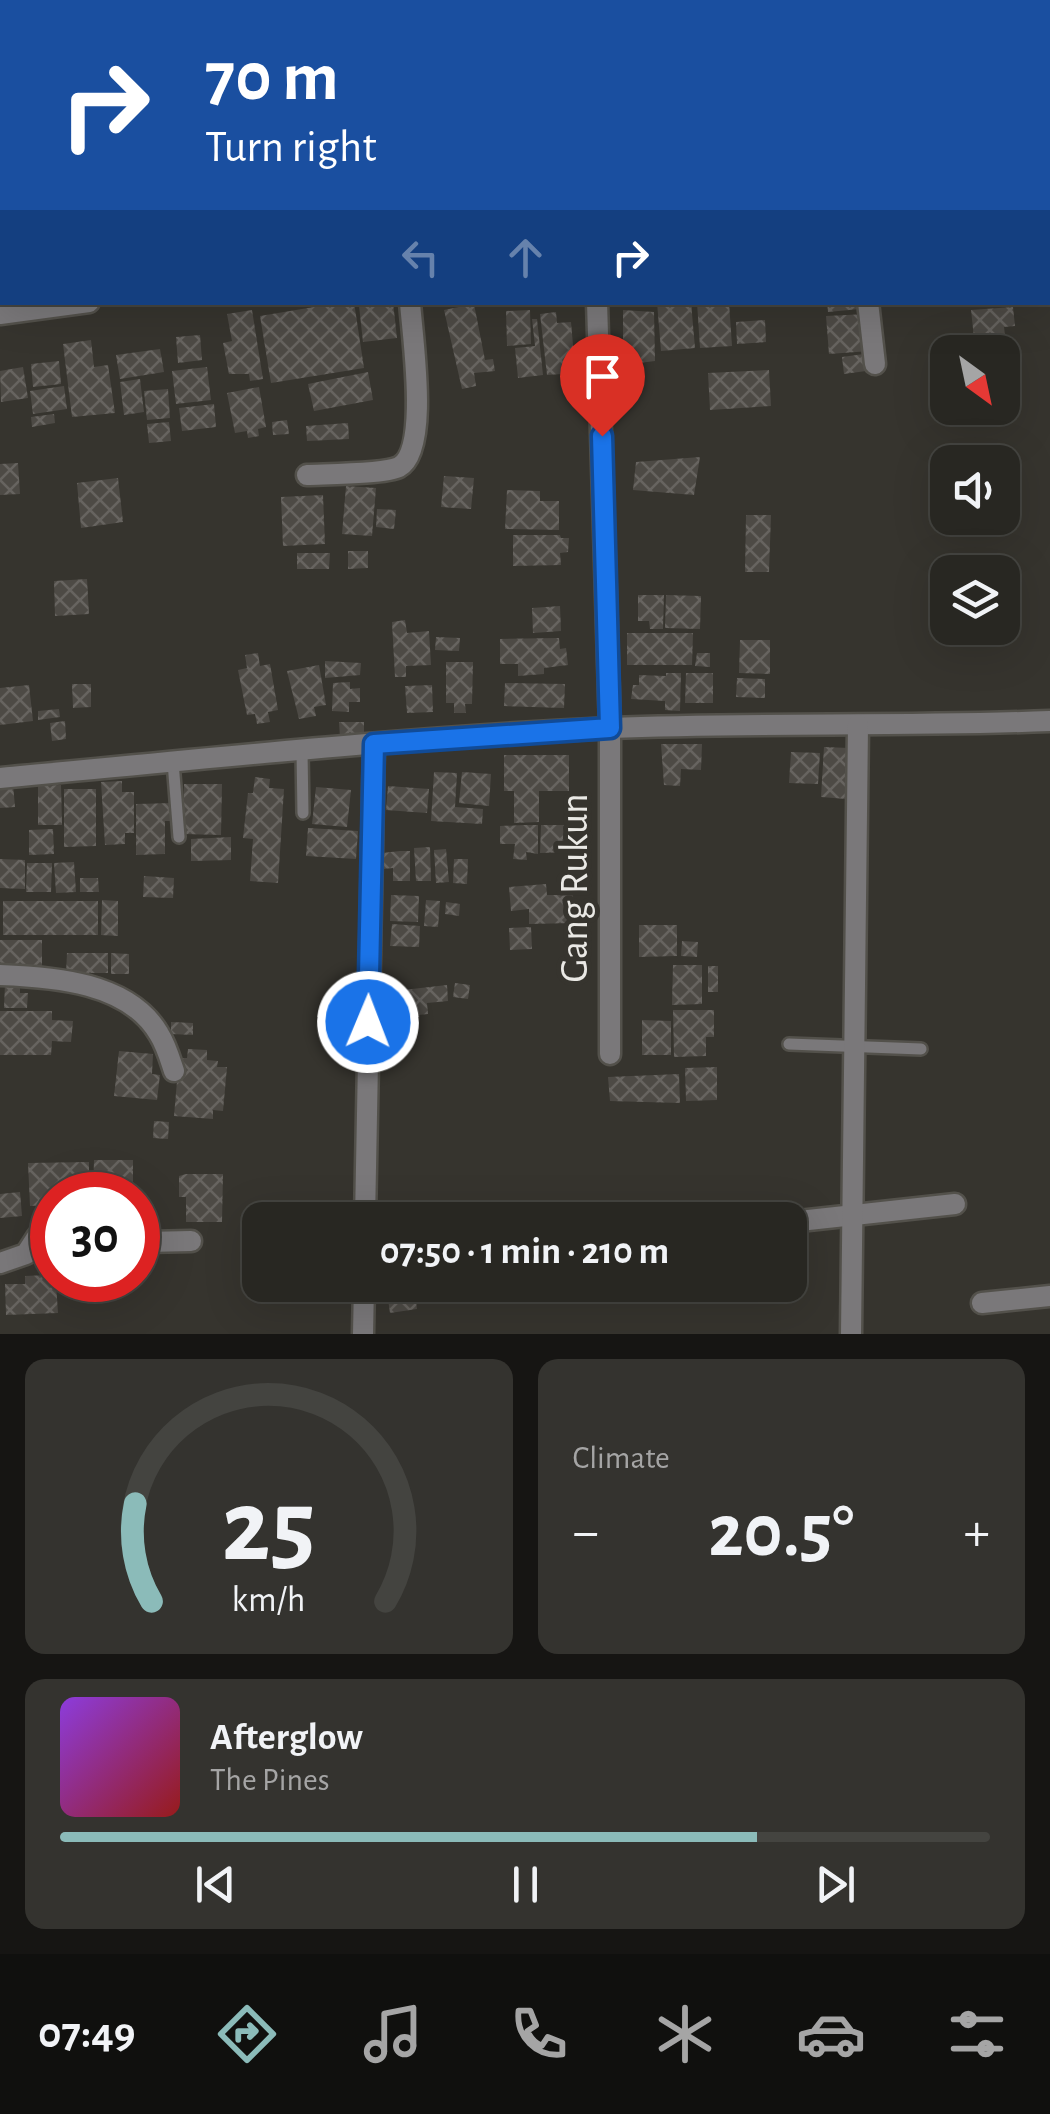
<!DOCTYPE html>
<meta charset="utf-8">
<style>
body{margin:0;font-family:"Alegreya Sans",sans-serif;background:#34332f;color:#f1f3f6;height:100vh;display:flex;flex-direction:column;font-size:38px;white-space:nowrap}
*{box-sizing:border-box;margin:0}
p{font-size:32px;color:#a5a5a5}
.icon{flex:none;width:55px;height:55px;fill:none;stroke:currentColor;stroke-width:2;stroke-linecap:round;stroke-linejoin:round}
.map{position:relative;height:1334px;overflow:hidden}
.drawer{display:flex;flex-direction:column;gap:25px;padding:25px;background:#161513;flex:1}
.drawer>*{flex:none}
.guide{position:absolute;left:0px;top:0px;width:1050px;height:305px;box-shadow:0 10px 40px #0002,0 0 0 2px #444440;background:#1a4fa0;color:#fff;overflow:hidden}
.needle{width:65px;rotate:147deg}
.fabs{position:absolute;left:930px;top:335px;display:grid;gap:20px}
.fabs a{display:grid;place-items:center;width:90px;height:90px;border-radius:20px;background:#282722;box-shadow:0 10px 40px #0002,0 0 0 2px #444440;font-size:50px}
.speed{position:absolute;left:30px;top:1172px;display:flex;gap:20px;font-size:50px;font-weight:700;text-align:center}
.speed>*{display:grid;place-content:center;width:130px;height:130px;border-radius:50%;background:#282722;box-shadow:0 10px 40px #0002,0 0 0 2px #444440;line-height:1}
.speed .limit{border:15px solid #d22;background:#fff;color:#111}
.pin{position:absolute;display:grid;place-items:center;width:85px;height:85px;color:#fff;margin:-102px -42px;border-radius:50% 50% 50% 0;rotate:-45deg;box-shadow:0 0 10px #0007}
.pin .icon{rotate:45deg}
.me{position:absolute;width:110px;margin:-55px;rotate:1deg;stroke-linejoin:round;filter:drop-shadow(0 0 8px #0008)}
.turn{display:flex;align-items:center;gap:35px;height:210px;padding:0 40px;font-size:45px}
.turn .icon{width:130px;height:130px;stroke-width:2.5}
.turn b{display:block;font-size:70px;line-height:85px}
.lanes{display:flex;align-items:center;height:95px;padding:0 40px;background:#0003;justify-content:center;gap:50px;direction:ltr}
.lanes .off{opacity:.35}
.big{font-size:75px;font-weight:600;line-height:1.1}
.drawer .widget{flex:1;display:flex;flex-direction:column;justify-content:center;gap:15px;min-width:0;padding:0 35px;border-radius:20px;background:#34332f}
.drawer .dial{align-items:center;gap:0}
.dial svg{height:260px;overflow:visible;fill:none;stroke:#444440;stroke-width:7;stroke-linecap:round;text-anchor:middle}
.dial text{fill:#f1f3f6;stroke:none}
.song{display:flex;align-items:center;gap:30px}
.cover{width:120px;height:120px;border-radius:15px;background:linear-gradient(135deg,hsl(270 70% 55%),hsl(0 70% 35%))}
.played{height:10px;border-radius:5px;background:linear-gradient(90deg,#8bbbb9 75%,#444440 75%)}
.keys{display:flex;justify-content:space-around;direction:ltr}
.heat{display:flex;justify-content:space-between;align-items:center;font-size:55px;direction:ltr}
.drawer .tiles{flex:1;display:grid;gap:25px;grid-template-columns:1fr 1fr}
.widget:last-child{grid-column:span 2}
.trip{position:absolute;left:242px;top:1202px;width:565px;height:100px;border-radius:20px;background:#282722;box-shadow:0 10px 40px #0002,0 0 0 2px #444440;font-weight:600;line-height:100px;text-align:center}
.tabs{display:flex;height:160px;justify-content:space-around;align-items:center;background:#10100e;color:#a5a5a5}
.tabs .icon{width:70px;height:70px}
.tabs .selected{color:#8bbbb9}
.tabs b{font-size:45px;color:#f1f3f6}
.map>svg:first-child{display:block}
</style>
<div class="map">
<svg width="1050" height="1334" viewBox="0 0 1050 1334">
<defs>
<pattern id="building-cross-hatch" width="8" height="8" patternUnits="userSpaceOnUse" patternTransform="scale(2.5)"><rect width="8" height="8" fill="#4d4a45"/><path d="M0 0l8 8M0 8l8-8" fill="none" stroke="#676460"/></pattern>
</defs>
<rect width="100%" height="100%" fill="#36342e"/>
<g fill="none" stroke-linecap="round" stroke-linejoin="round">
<!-- stream -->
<g stroke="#89608b" stroke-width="8">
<path d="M1048,185L1050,184"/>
<path d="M0,295H2"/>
</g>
</g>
<!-- building -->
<g fill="url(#building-cross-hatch)">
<path d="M344,302H354L364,368L271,383L260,316Z"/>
<path d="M393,302L397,338L363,342L359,306Z"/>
<path d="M657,302H691L695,348L661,351Z"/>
<path d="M697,302H729L732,346L700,348Z"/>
<path d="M827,302H860V309L828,312Z"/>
<path d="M973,302H1015V306L973,307Z"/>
<path d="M474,304L485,360L493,359L495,371L474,373L476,386L462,389L444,310Z"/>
<path d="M1013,307L1015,326L1004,327L1005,335L974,338L971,310Z"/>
<path d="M252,310L263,379L250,381L249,374H229L223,343L232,341L227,314Z"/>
<path d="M530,310L531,344L507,346L506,311Z"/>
<path d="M623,310L654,312L655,361L623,365Z"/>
<path d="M556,312L557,323L571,322L575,368L561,369L562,374L547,375L540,314Z"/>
<path d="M867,314L870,351L829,354L826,316Z"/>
<path d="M532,319H537L543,375L518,378L515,348L535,346Z"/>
<path d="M765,320L766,342L737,344L736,322Z"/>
<path d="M200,335L202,360L178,363L176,337Z"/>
<path d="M91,340L94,367L108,365L115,413L72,417L63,344Z"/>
<path d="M160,349L164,372L120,379L116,355Z"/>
<path d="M864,354L866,371L844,374L842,357Z"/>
<path d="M59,361L61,384L33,387L31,364Z"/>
<path d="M23,367L28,398L1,402L0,371Z"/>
<path d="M207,367L211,400L176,404L172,371Z"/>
<path d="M769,370L771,406L710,410L708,373Z"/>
<path d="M368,372L373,400L314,411L308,384Z"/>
<path d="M140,379L144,412L124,415L120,382Z"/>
<path d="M64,386L67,409L33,414L30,391Z"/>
<path d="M259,387L266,427L258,429L259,436L248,438L247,431L235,433L227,393Z"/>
<path d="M168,389L170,418L147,420L144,391Z"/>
<path d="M214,404L216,427L182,431L179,408Z"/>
<path d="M54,414L55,423L32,427L31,417Z"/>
<path d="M287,420L289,434L273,435L272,422Z"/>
<path d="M169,422L171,441L149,443L147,424Z"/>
<path d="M348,423L349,439L307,441L306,426Z"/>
<path d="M700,457L694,495L633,490L636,462Z"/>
<path d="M18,463L20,494L0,495V464Z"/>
<path d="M444,476L474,478L471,509L441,507Z"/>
<path d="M118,478L123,522L81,528L77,483Z"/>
<path d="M346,486L376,488L372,536L342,534Z"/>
<path d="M507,490L540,491V501H559V530L505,529Z"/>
<path d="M323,495L325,544L283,546L281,497Z"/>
<path d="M377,509L396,510L394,529L376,527Z"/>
<path d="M746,515H771L769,572H745Z"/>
<path d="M513,535H560L561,538H569L568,552L560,553L561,565L513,566Z"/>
<path d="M348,551H368V568L348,569Z"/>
<path d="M297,553H330L329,569H297Z"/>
<path d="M87,579L89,614L55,616L54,581Z"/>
<path d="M638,595H664L663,629H650L649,621H638Z"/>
<path d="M666,595L701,596L700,629L665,628Z"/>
<path d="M560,606L561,631L533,633L532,608Z"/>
<path d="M405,620L407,633L429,631L431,665L406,666V677H395L392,622Z"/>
<path d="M627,633H693L692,665H627Z"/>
<path d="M436,637L460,638L459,651L435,650Z"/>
<path d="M559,638L560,649L566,648L568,665L544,668V674L518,676V664H500V639Z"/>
<path d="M740,640H770V674L739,673Z"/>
<path d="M258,653L260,666L270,664L278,710L268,712L270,722L257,724L255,714L247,715L238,670L247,668L245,655Z"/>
<path d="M697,653H710V667L695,666Z"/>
<path d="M325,661L361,663L360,675L325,678Z"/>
<path d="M446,662H473L472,704H465L466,713H454V703H446Z"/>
<path d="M319,665L326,705L314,707L316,716L299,719L287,671Z"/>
<path d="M666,673H681L680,711L665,710V701L631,699L633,685H639V675L666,676Z"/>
<path d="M686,673H713V703H685Z"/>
<path d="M737,678L765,679V698L736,697Z"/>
<path d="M350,682V689L360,688V702H349V712L332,711L333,683Z"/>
<path d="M505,683L565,684L564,708L504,706Z"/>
<path d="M72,684H91V707L73,708Z"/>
<path d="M29,685L33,721L0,725V688Z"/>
<path d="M432,685L433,712L407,713L405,686Z"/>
<path d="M59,709L60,717L38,720V711Z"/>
<path d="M65,721L66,739L52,741L50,723Z"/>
<path d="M339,722H364V737L340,738Z"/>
<path d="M661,744H702L701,770L681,769L680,786L664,785Z"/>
<path d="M824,747L849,748L846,799L821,797Z"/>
<path d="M791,752L820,753L818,784L789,783Z"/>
<path d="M504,755H569V791H539V822L514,823V791H504Z"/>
<path d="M434,772L457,773L455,807L483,809L482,824L431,821Z"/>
<path d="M462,772L491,774L489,806L459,803Z"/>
<path d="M255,777L270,779L269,788L284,789L278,883L250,881L253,839L243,838L248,793H253Z"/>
<path d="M122,781V792H134V833H125V844L105,845L101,782Z"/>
<path d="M13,784L15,807L0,808V785Z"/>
<path d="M184,784H222L221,835L183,834Z"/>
<path d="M61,785L62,825H38V786Z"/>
<path d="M388,786L429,789L427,813L386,810Z"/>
<path d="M316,787L351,790L347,827L312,824Z"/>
<path d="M64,789H96V846L64,847Z"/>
<path d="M173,803V821H165V854L136,855V804Z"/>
<path d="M525,825H538V854L526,852L527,860L513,859L515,844H500V826Z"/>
<path d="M541,825H564V837H572V852L540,853Z"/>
<path d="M308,828L358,831L356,859L306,856Z"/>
<path d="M53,829L54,854L29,855V830Z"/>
<path d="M231,837V860L191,861V839Z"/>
<path d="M430,847L431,881H416L414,848Z"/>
<path d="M446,849L449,882L436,883L434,850Z"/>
<path d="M400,851H410V881H393V868L383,869L382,853Z"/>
<path d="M0,859L25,860V889L0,888Z"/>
<path d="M454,859H468L467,884L453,883Z"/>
<path d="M74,862L76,892L56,893L54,863Z"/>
<path d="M27,863H52L51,892H26Z"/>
<path d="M144,876L174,878L173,898L143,897Z"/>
<path d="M80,878H98L99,892H80Z"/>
<path d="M546,884L547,895H573L574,923L529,924V909L511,911L509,887Z"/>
<path d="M391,895L419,896L418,922L390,921Z"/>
<path d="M102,900L118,901V936L101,935Z"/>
<path d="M426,900L440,901L438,927L424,926Z"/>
<rect x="3" y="901" width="95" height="34"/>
<path d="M446,902L460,904L459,916L445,914Z"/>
<path d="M392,924L420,926L419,947L390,946Z"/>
<path d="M639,925H677V956L639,957Z"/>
<path d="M531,927L532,949L510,950L509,928Z"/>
<path d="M0,940H42V968L0,969Z"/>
<path d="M682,941L698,942L697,957L681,956Z"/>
<path d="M67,953H108V973H66Z"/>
<path d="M111,953L129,954V974H111Z"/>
<path d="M673,965H702V1004L672,1005Z"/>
<rect x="708" y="966" width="10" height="26"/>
<path d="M5,983L20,984V993H28L27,1008H4Z"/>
<path d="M455,983L470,985L468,999L453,997Z"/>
<path d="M447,985L448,1001L427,1003L428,1014L380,1019L377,993Z"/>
<path d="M673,1010H714V1037H706V1056L674,1057Z"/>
<path d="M0,1011H52V1020L73,1021L71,1042L52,1041L51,1055H0Z"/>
<path d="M642,1020L671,1021V1055H642Z"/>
<path d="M171,1022L193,1023V1035L171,1034Z"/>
<path d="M188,1049L207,1050V1060L218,1061L217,1067H227L223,1111L213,1110V1119L174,1116L179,1058H187Z"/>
<path d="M119,1051L153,1054L152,1074L160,1075L157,1100L114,1096Z"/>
<path d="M717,1067V1100L686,1101L685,1068Z"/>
<path d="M679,1074L680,1103L610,1101L608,1077Z"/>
<path d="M154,1121L169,1122L168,1139L153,1138Z"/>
<path d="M94,1160H133V1195L93,1193Z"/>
<path d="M89,1162V1195H52V1205L30,1206L28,1163Z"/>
<path d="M186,1174H223L222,1222H186V1197H179V1176Z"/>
<path d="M20,1192L22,1216L0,1218V1194Z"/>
<path d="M47,1275L48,1283H56L58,1313L6,1315L5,1284H25V1276Z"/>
<path d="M386,1285H414L417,1309L390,1313Z"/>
</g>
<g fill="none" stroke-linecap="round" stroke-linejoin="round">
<defs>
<g id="lane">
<path d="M302,751L303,813"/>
<path d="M173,762L179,837"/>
<path d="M789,1044L921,1049"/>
</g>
<g id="street">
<path d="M567,0V2"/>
<path d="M0,62H2"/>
<path d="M1048,200H1050"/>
<path d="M597,302L610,728V1054"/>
<path d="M868,302L875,364"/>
<path d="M0,314L89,302"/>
<path d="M307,475C326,474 385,474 399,467C430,451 412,335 410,302"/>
<path d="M0,778C203,759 407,737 611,728C757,722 904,727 1050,721"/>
<path d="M0,975C53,977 129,982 159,1034C166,1045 170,1059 174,1071"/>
<path d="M365,1220L374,744"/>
<path d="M790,1222L955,1204"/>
<path d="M138,1236L146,1242L191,1241"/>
<path d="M0,1263L26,1254L37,1237L52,1229"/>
<path d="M982,1303L1050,1296"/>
<path d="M363,1334L364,1285"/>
<path d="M851,1334L858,725"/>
</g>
</defs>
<!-- lane casing -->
<use href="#lane" stroke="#53514b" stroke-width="16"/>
<!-- street casing -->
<use href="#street" stroke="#53514b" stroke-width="25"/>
<!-- lane -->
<use href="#lane" stroke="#7a787a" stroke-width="11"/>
<!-- street -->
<use href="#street" stroke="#7a787a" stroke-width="20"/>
</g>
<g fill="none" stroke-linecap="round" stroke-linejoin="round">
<defs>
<path id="route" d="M368,1022L374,744L610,728L602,436"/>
</defs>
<!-- route casing -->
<use href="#route" stroke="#114b97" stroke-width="25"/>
<!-- route -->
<use href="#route" stroke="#1a73e8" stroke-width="18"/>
</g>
<g text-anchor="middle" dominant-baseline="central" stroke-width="10" stroke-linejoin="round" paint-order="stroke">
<!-- street labels -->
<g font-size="40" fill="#eae9e5" stroke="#36342e">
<text transform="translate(575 888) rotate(-90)">Gang Rukun</text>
</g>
</g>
</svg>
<div class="fabs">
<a><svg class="needle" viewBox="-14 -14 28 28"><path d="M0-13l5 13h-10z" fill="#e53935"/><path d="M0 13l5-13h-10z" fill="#a5a5a5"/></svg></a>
<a><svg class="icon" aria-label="sound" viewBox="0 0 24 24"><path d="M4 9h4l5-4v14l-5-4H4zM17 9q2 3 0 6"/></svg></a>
<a><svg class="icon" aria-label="layers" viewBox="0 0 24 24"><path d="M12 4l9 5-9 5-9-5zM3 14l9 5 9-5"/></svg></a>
</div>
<div class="speed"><div class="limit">30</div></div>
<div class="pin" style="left:602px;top:436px;background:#d93025"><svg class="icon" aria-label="arrive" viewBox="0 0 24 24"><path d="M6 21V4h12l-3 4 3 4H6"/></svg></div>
<svg class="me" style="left:368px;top:1022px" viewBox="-20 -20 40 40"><circle r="17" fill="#1a73e8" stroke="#fff" stroke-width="3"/><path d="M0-11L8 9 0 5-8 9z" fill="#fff"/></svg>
<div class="trip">07:50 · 1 min · 210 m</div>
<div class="guide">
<div class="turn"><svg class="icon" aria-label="right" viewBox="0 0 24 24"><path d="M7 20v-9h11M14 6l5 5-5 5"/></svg><div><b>70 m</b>Turn right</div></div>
<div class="lanes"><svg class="icon off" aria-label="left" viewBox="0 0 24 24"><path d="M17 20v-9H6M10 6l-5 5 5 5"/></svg><svg class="icon off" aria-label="ahead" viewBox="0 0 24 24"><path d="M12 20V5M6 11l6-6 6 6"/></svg><svg class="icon" aria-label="right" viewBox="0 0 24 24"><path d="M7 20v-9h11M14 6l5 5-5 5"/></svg></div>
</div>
</div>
<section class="drawer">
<div class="tiles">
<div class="widget dial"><svg viewBox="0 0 100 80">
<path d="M14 69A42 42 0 1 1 86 69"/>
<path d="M14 69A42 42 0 0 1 9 39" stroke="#8bbbb9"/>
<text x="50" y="56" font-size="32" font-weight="700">25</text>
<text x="50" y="72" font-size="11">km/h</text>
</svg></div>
<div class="widget"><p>Climate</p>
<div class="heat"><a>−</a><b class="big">20.5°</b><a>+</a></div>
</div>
<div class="widget">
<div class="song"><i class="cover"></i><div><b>Afterglow</b><p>The Pines</p></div></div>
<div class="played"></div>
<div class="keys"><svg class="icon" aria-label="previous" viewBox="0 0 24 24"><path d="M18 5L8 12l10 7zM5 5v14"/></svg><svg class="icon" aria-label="pause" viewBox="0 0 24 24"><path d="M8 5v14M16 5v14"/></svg><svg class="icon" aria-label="next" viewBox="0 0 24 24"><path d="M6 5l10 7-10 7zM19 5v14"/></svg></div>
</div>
</div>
</section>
<nav class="tabs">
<b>07:49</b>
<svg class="icon selected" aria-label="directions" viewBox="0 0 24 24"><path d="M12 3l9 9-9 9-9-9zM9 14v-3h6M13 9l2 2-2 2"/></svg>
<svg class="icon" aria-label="music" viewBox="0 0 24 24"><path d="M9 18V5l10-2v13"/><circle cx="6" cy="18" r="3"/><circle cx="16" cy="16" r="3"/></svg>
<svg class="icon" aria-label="phone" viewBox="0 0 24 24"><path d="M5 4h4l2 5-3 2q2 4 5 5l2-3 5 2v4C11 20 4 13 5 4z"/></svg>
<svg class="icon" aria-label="climate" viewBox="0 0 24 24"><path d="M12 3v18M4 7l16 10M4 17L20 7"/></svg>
<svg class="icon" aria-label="car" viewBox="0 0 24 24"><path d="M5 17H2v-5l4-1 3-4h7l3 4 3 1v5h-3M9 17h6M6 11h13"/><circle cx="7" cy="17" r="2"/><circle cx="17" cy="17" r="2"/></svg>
<svg class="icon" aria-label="filters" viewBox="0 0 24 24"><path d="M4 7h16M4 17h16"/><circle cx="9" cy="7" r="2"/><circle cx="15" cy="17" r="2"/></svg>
</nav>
